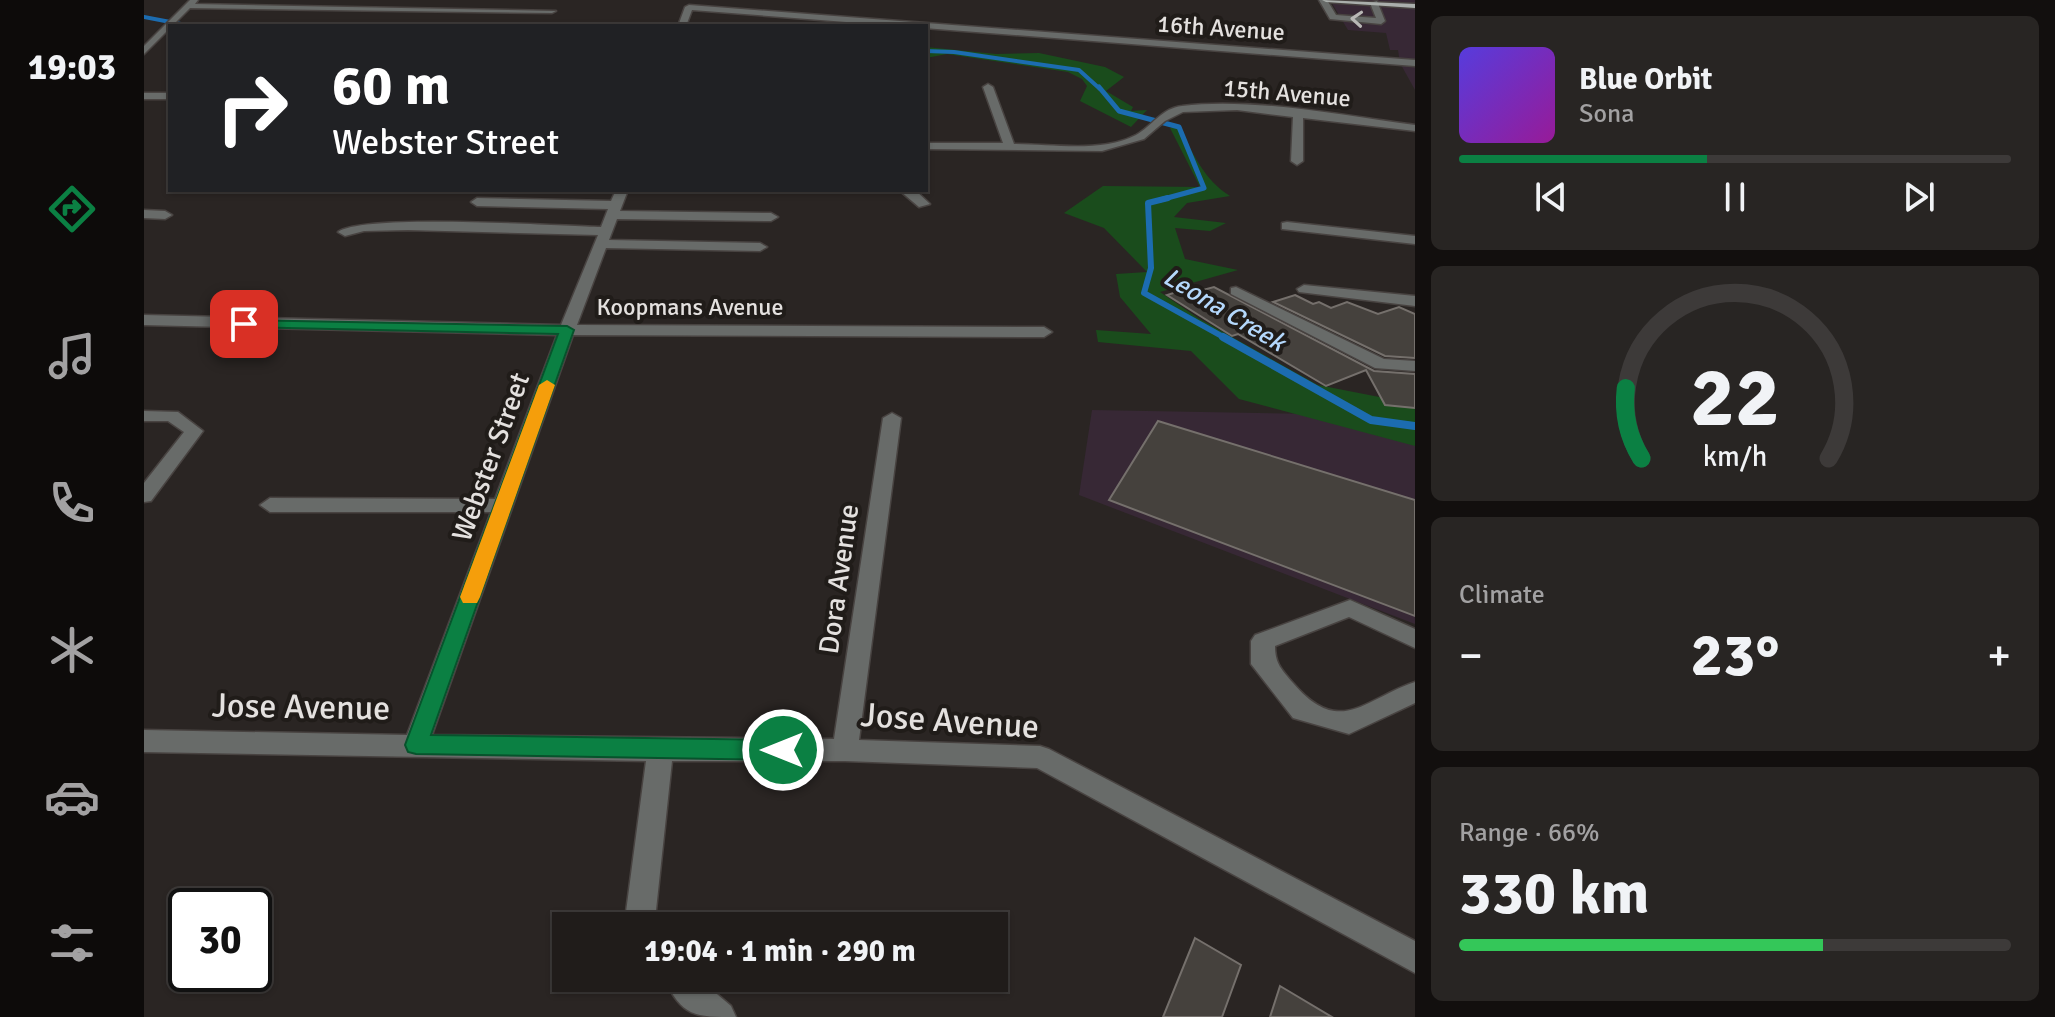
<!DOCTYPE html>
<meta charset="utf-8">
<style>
body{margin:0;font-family:Signika,sans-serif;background:#282523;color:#f1f3f6;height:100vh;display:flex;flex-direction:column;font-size:30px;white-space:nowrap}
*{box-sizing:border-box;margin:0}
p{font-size:26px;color:#a2a1a2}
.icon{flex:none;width:44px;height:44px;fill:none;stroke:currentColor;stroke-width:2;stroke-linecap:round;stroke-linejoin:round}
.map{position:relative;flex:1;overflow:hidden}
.drawer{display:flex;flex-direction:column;gap:16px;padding:16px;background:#120f0e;width:640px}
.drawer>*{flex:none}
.guide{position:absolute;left:24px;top:24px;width:760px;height:168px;border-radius:0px;box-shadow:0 2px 6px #0004,0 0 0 2px #3d3a39;background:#202124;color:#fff;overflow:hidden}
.speed{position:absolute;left:24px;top:888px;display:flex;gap:16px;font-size:40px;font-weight:700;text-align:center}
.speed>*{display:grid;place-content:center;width:104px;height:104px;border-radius:50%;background:#201c1a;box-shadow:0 2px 6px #0004,0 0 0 2px #3d3a39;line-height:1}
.speed .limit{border:4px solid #111;border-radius:12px;background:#fff;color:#111}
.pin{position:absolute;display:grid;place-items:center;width:68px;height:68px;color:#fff;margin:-34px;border-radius:16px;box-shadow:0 4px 12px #0006}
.me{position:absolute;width:88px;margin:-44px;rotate:270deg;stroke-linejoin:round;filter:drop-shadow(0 0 6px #0008)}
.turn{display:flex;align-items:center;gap:28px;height:168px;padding:0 32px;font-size:36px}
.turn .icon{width:104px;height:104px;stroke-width:2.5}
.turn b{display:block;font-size:56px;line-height:68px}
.big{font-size:60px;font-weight:800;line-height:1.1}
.drawer .tile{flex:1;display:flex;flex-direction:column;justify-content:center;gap:12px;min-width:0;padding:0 28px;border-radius:12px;background:#282523}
.drawer .dial{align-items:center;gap:0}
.dial svg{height:208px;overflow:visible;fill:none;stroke:#3d3a39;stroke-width:7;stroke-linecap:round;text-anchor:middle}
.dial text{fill:#f1f3f6;stroke:none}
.song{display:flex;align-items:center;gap:24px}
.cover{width:96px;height:96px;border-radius:12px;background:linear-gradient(135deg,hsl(250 70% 55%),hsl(300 70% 35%))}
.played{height:8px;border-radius:4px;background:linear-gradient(90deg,#0b8043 45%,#3d3a39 45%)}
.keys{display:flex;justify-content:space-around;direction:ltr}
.heat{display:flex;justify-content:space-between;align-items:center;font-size:44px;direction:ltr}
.charge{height:12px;border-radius:6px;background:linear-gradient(90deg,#34c759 66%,#3d3a39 0)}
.trip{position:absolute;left:408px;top:912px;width:456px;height:80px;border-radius:0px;background:#201c1a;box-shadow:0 2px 6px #0004,0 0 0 2px #3d3a39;font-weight:800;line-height:80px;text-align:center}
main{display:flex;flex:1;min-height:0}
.dock{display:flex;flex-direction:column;width:144px;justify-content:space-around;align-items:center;background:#0d0b0a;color:#a2a1a2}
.dock .icon{width:56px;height:56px}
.dock .current{color:#0b8043}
.dock b{font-size:36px;color:#f1f3f6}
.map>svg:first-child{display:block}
</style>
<main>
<nav class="dock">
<b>19:03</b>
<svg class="icon current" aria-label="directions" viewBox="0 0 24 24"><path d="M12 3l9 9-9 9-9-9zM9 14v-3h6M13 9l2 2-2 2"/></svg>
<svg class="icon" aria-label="music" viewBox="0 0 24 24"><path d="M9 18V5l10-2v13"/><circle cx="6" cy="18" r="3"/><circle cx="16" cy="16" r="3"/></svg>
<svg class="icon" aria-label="phone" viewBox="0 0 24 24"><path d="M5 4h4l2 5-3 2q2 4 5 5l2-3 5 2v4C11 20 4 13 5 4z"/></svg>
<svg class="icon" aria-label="climate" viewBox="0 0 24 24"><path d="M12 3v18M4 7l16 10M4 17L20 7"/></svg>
<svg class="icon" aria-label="car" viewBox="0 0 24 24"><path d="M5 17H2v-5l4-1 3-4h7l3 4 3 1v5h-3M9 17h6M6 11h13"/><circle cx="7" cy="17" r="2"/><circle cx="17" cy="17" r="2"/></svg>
<svg class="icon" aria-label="filters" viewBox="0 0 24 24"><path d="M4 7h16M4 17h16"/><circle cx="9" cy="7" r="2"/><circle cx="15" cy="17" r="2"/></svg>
</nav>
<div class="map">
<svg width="1271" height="1017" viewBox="0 0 1271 1017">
<rect width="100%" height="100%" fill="#2a2523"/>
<!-- commercial -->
<g fill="#372835">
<path d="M1186,0H1271V90L1256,63L1254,50H1246L1242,33L1204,30Z"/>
<path d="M948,410L1232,415L1271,421V624L935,495Z"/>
</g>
<!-- green -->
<g fill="#1a4c1c">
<path d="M782,47L852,54L895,53L961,67L980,77L962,91L989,107L987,111L1003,110L987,127L936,101L943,86L938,79L924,72L803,54L782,58Z"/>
<path d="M1035,126C1048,152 1060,180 1086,196L1043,203L1030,217L1082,223L1066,231L1031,228L1041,259L1094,270L1016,292L1054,318L1174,385L1271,404V446L1095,399L1047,351L954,342L952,330L1007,334L976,297L972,274L1003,272L960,228L920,213L959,186L1056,187L1026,128Z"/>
</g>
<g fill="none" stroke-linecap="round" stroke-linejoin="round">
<!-- stream-far3 -->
<g stroke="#1c6cb0" stroke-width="4">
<path d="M0,17L42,25L115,26"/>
<path d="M782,51L810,52L935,70L956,89"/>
</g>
<!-- stream-far2 -->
<path stroke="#1c6cb0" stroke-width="5" d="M955,87L975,111L1035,127L1060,188L1016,200"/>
<!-- stream-far1 -->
<path stroke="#1c6cb0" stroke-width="6" d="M1024,198L1004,203L1007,268L1000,293L1083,339"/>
<!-- stream -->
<path stroke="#1c6cb0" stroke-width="8" d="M1079,337L1227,420L1271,426"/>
</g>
<!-- building -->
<g fill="#45413d" stroke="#75706c" stroke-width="2">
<path d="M1052,286L1059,290L1070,287L1230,371L1271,374V408L1241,405L1222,370L1182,386L1094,334L1088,336L1023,295Z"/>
<path d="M1151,295L1169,304L1175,302L1187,308L1203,302L1234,314L1255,307L1271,314V358L1241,356L1129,302Z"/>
<path d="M1014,421L1271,500V616L965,500Z"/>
<path d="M1051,938L1097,965L1078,1017H1019Z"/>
<path d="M1136,986L1188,1017H1126Z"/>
</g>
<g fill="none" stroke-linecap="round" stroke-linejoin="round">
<defs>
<g id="minor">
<path d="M46,0H54L51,4L412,11L408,13L46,8L0,54V46Z"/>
<path d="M1175,0H1183L1192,15L1232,18L1226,3L1233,1L1241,21L1237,24L1186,19Z"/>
<path d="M545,5L1271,60V66L548,10L542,26H534L541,7Z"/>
<path d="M844,84L849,87L870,144C908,144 958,153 992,135C1008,126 1018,108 1038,106C1108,97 1200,116 1271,125V131L1159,118V161L1153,165L1147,161L1149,117L1093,110L1039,112L1021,121L1000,139L958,151L782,149V143H859L839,87Z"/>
<rect x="0" y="93" width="26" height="6"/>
<path d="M472,190H484L476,211L627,213L634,217L627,221L473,219L465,240L616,243L623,247L616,251L462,248L433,325L900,327L908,332L900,337L429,335L288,735L690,739L739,418L748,413L757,418L715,740L896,746L905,749L1271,941V973L893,768L701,761H528L512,910L520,926H489L482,912L502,761L0,752V730L263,735L347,512H126L116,505L126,498L351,499L413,335L0,325V315L417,325L454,235L264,230L220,231L201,236L194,232C219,213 414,226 457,227L464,209L333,206L327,202L333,198L467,201Z"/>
<path d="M755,190H771L786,204L775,207Z"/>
<path d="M0,210L21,211L28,215L21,219L0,218Z"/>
<path d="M1143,222L1271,236V244L1138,229V223Z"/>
<path d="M1160,285L1271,296V306L1155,292L1153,289Z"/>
<path d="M1092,287L1240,359L1271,361V371L1231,368L1087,294V288Z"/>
<path d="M0,411L34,412L59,431L7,501L0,502V483L40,432L24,421H0Z"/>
<path d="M1206,600L1271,629V648L1205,617L1131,646C1131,664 1138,670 1149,683C1196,738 1220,699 1271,682V703L1205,734L1149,718L1107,664V641L1111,635Z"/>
<path d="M520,978H554L587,1006L592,1017C551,1017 538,1017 520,978Z"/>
</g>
<path id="major" d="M1178,0L1271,4V8L1182,2Z"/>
</defs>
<!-- minor casing -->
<use href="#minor" stroke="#484341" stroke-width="3"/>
<!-- major casing -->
<use href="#major" stroke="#484341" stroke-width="3"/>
<!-- minor -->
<use href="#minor" fill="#686b69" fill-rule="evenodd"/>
<!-- major -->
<use href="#major" fill="#aaafac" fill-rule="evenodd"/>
</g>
<!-- one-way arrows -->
<defs><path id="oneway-chevron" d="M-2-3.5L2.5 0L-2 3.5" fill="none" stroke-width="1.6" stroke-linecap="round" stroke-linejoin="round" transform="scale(2)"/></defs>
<use stroke="#b9b8b6" href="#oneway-chevron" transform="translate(1213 19) rotate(-176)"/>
<!-- route -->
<path fill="#0b8043" stroke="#07532c" stroke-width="2" d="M100,320L423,326L430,330L287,735L639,740L647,743L651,750L647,757L639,760L272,754L264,752L261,745L414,334L95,327V321Z"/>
<!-- slow -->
<path fill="#f59e0b" d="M403,380L411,385L336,597L333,603H319L316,597L395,385Z"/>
<g text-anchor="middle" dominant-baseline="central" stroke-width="8" stroke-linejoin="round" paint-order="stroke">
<!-- far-street labels -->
<g font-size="24" fill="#e4e1df" stroke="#201c19">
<text transform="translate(1077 28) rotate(4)">16th Avenue</text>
<text transform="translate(1143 93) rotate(5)">15th Avenue</text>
<text x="546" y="307">Koopmans Avenue</text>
</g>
<!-- far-water labels -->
<g font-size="26" font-style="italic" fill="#b4d8fc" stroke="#201c19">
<text transform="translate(1080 310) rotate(31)">Leona Creek</text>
</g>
<!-- street labels -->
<g font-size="28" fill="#e4e1df" stroke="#201c19">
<text transform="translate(347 457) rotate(-70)">Webster Street</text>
<text transform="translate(695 579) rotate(-82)">Dora Avenue</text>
</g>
<!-- near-street labels -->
<g font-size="34" fill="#e4e1df" stroke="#201c19">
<text transform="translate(157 707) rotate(1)">Jose Avenue</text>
<text transform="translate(806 721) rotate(4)">Jose Avenue</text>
</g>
</g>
</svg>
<div class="speed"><div class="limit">30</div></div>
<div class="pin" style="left:100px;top:324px;background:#d93025"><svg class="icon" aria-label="arrive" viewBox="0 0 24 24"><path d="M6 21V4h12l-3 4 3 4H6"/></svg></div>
<svg class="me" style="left:639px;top:750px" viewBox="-20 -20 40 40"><circle r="17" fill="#0b8043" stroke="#fff" stroke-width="3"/><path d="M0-11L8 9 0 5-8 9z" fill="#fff"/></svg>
<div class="trip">19:04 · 1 min · 290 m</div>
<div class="guide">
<div class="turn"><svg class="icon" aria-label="right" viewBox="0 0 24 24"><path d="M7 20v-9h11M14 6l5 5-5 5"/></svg><div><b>60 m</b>Webster Street</div></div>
</div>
</div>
<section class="drawer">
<div class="tile">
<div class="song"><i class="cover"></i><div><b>Blue Orbit</b><p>Sona</p></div></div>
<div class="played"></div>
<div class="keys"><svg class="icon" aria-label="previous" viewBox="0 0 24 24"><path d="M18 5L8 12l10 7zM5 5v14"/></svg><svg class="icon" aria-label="pause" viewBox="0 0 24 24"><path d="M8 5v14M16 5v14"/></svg><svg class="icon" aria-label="next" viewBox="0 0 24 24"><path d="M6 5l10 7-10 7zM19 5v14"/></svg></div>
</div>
<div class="tile dial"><svg viewBox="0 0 100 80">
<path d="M14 69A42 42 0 1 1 86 69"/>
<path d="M14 69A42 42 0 0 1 8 42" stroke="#0b8043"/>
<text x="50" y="56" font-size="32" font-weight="700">22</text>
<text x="50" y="72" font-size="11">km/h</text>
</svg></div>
<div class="tile"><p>Climate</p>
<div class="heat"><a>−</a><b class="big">23°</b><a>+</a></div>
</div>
<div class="tile"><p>Range · 66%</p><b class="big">330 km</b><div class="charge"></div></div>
</section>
</main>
